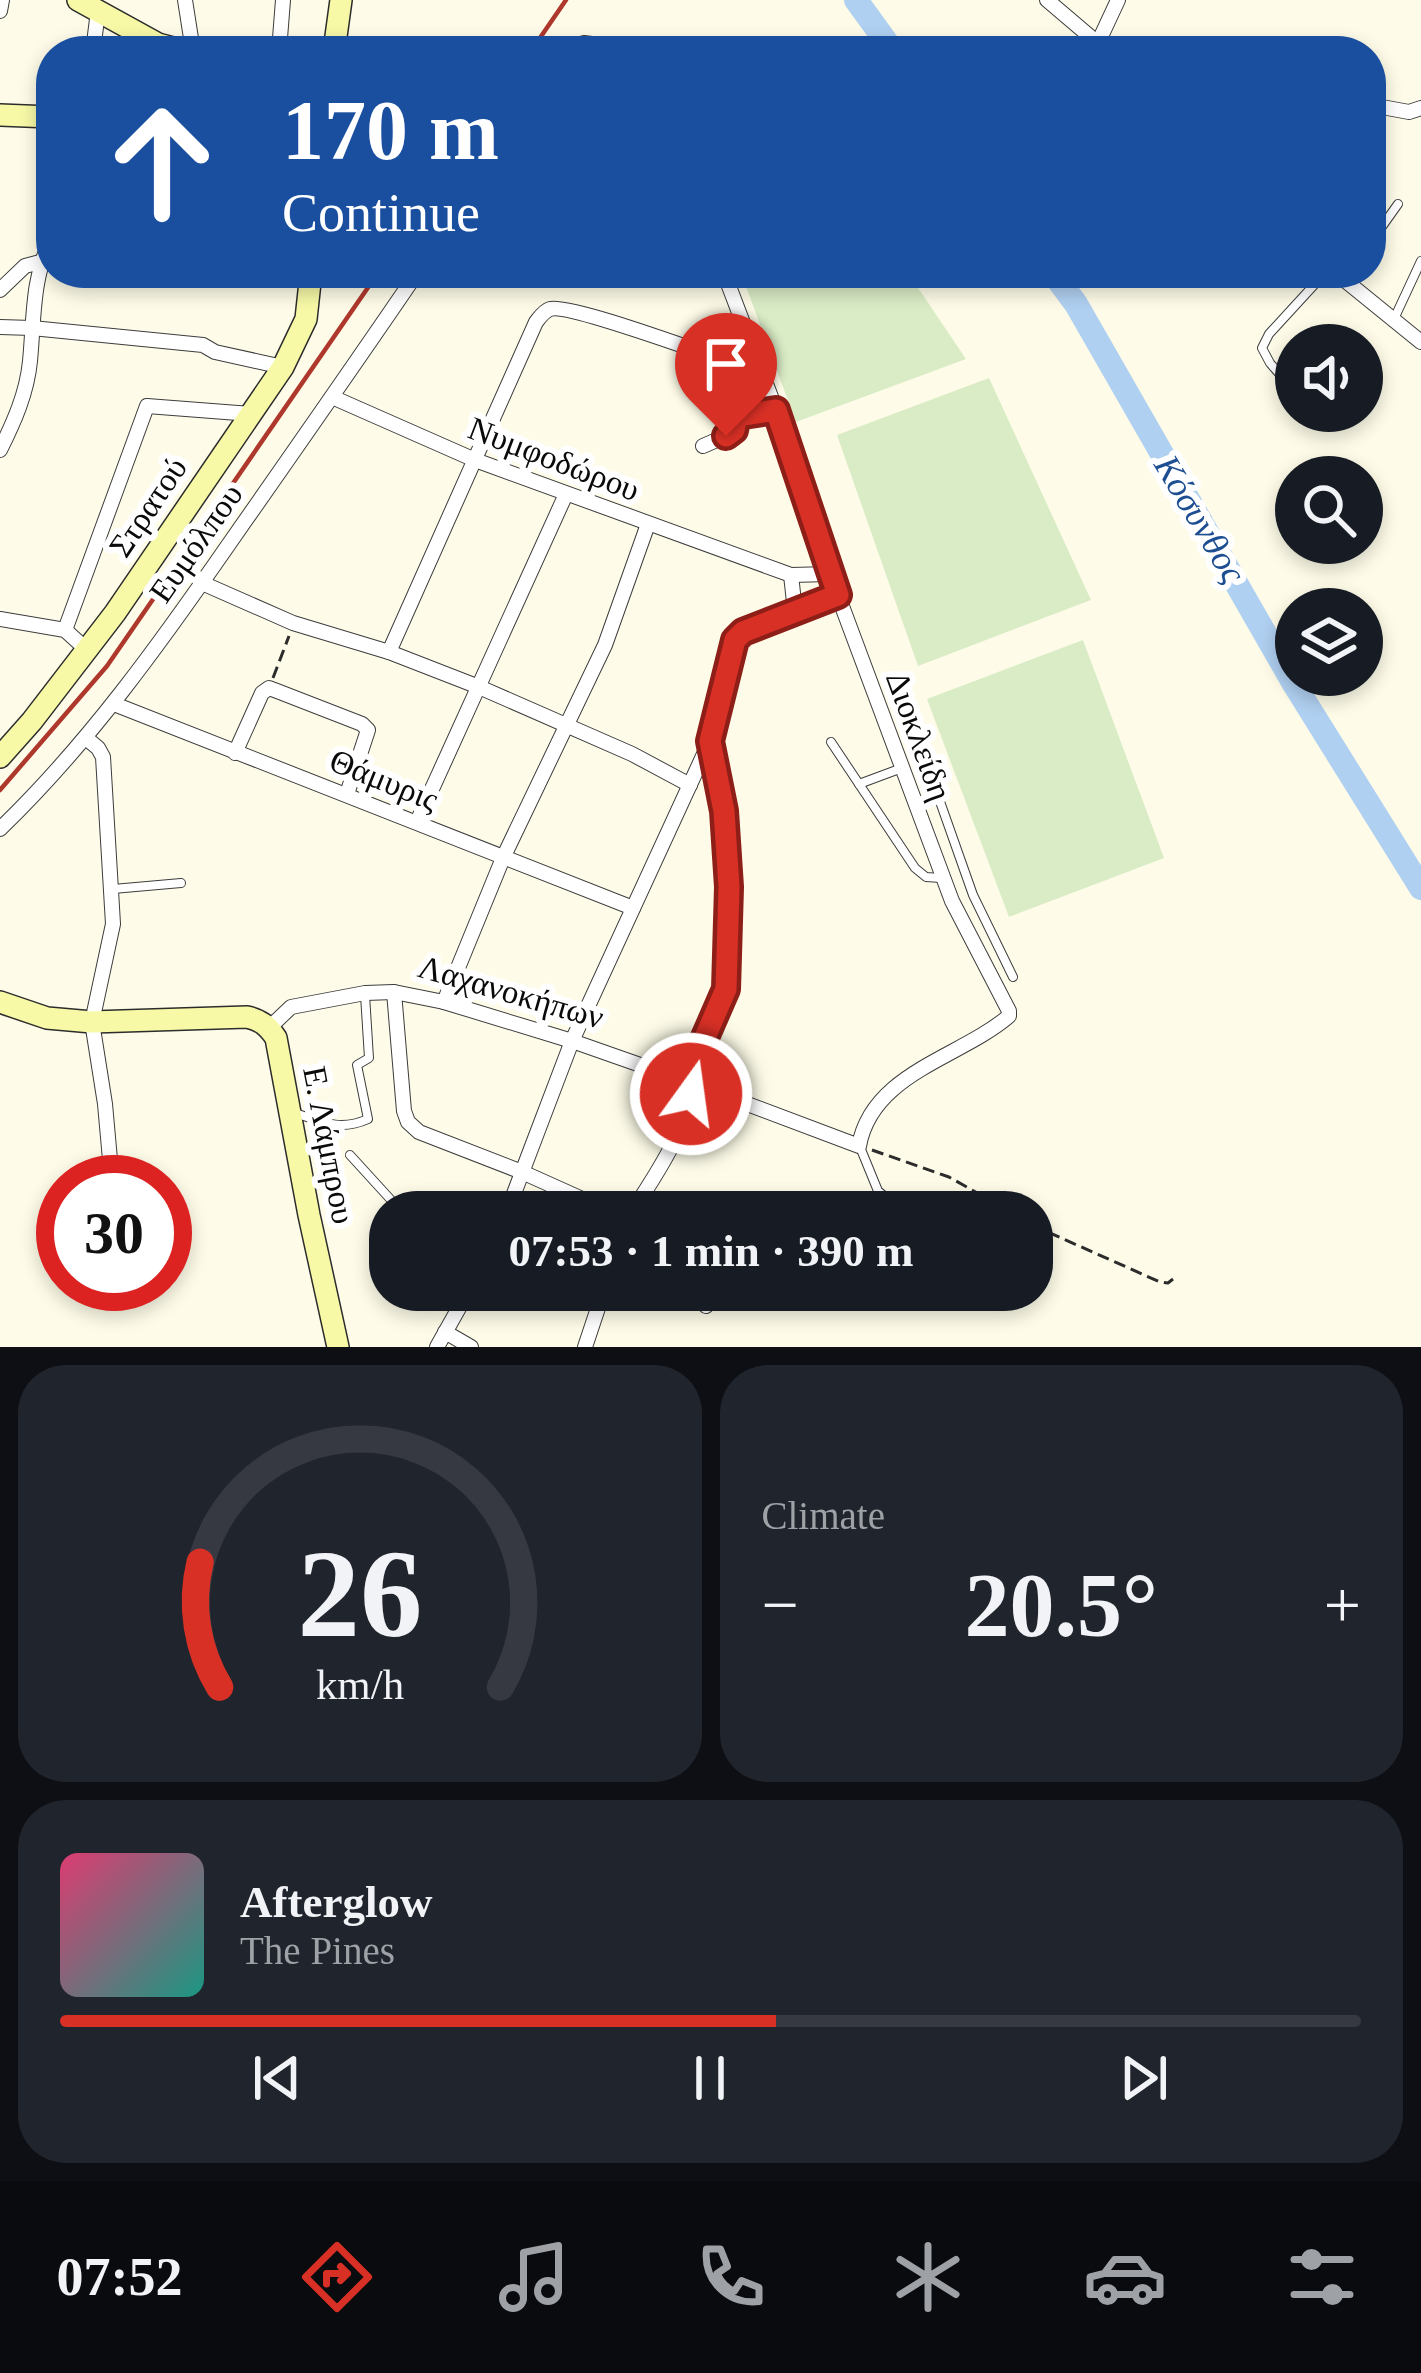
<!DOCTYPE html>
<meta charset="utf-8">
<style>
body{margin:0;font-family:Georgia,serif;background:#20242c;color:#f1f3f6;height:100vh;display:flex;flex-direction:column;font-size:45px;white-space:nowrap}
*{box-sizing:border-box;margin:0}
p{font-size:39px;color:#9ea1a6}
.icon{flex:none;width:66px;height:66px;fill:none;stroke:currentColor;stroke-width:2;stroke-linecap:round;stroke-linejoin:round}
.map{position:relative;height:1347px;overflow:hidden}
.sheet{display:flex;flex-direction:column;gap:18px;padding:18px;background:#0d0f14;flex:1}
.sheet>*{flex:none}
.guide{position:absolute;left:36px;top:36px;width:1350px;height:252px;border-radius:48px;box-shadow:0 6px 18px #0003;background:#1a4fa0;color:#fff;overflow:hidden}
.tools{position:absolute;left:1275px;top:324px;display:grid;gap:24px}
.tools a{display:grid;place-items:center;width:108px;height:108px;border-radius:50%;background:#171b24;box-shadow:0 6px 18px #0003;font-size:60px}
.speed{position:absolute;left:36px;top:1155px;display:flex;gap:24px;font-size:60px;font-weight:700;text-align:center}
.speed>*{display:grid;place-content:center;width:156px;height:156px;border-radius:50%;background:#171b24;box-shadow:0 6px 18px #0003;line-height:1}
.speed .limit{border:18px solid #d22;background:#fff;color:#111}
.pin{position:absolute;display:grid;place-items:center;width:102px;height:102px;color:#fff;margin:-123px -51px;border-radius:50% 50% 50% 0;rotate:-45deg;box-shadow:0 0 12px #0007}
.pin .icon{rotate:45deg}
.me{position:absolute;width:132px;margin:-66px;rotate:14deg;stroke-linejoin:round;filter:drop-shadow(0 0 9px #0008)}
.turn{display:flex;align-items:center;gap:42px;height:252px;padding:0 48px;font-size:54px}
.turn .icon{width:156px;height:156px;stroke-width:2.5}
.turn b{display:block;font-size:84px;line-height:102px}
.big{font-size:90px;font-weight:800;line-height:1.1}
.sheet .card{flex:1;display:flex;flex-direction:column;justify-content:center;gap:18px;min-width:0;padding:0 42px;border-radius:48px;background:#20242c}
.sheet .dial{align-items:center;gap:0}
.dial svg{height:312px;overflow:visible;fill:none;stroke:#363941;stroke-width:7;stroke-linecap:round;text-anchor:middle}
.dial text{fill:#f1f3f6;stroke:none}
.song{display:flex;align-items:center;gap:36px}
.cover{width:144px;height:144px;border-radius:18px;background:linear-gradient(135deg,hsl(340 70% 55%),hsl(170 70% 35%))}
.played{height:12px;border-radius:6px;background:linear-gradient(90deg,#d93025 55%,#363941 55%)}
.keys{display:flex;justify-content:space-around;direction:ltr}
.heat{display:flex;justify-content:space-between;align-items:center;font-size:66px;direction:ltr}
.sheet .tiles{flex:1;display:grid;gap:18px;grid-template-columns:1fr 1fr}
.card:last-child{grid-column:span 2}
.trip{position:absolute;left:369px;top:1191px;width:684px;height:120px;border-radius:48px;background:#171b24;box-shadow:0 6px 18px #0003;font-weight:800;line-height:120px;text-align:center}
.tab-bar{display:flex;height:192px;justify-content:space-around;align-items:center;background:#090b0e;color:#9ea1a6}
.tab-bar .icon{width:84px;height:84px}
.tab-bar .current{color:#d93025}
.tab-bar b{font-size:54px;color:#f1f3f6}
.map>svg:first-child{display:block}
</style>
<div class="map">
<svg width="1421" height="1347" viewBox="0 0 1421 1347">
<rect width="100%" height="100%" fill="#fefce8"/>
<!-- pitch -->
<g fill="#daecc6">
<path d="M741,273H908L966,359L796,422Z"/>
<path d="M989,378L1091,600L918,666L837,435Z"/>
<path d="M1083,640L1164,858L1009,917L927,699Z"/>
</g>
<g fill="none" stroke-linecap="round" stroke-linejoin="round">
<!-- river -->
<g stroke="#b0d0f1" stroke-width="24">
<path d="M856,0L893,51"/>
<path d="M1053,273L1076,304L1294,684L1421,888"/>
</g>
<defs>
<g id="lane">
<path d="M1371,242L1398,204"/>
<path d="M1394,319L1421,261"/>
<path d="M1296,393L1270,363L1262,348L1269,334L1325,273"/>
<path d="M908,711L973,895L1013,977"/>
<path d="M831,742L915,868L926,877L941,878"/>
<path d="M859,784L902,768"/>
<path d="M113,889L181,883"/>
<path d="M292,1112C320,1121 339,1132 368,1119L357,1065L369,1058L365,995"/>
<path d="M860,1147L878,1191L904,1212"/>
<path d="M350,1155L402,1212"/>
</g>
<g id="street">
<path d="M185,0L193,51"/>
<path d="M1047,0L1107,51"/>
<path d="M0,11L2,0"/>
<path d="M1098,43L1118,0"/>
<path d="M93,51L98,11"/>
<path d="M279,51L283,0"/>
<path d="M576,51L584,43L607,46L616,51"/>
<path d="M1371,105L1409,112L1421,108"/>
<path d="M1336,273L1421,342"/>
<path d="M0,290L25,266L40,262"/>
<path d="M0,327L32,328L203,345L215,352L283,367"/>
<path d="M332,397L475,460L791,575L830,574"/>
<path d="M737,416L776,410"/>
<path d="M0,450C14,422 27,393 30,361C34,320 32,277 51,240"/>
<path d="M791,575L795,611"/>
<path d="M202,583L293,623L389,652L479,687L632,754L690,785"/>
<path d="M0,619L65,630L87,650"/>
<path d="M65,630L147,406L251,414"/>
<path d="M389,652L536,322C540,317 544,311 550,309C568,303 702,353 730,362L736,397L737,426L726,436L703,446"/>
<path d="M114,704L633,908"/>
<path d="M86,738L98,748L103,757L113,924L92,1022L105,1104L112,1182"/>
<path d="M235,753L262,693L269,688L277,691L362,724L368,730L347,794"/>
<path d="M417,822L566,494"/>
<path d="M0,829C88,744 159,645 229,544C292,454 355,364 417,273"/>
<path d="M394,992L404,1111L408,1122L419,1132L522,1172L611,1212"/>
<path d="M444,1002L503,858L605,645L648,524"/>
<path d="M269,1028L291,1007L365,993L394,992L444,1002L572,1041L686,1081L859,1146C872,1073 960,1058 1009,1016V1011L952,901L830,574L776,410L724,273"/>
<path d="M507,1212L572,1041L710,741L735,641L743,632L838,595"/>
<path d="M632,1212C651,1181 698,1117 686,1081L726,989L729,887L724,811L710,744"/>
<path d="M124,1284L126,1300"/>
<path d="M706,1306L713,1290"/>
<path d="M445,1332L471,1347"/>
<path d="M437,1347L469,1290"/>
<path d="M585,1347L604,1290"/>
</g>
<g id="secondary">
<path d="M78,0L158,44L185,51"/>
<path d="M334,51L341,0"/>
<path d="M0,115L51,117"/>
<path d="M0,757L32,721L115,613L283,367L306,319L311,273"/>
<path d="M0,1002L47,1018L92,1022L247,1017C261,1020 268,1026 276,1038L309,1215L338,1347"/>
</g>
</defs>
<!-- lane casing -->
<use href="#lane" stroke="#3d3d3d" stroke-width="10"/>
<!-- street casing -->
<use href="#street" stroke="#3d3d3d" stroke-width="16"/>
<!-- secondary casing -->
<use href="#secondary" stroke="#2c2c2c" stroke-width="24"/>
<!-- path -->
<g stroke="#2c2c2c" stroke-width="3" stroke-dasharray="12 6" stroke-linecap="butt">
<path d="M273,678L289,636"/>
<path d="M872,1150L949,1177L1011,1212"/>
<path d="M1032,1225L1160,1282L1168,1283L1173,1279"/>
</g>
<!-- lane -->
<use href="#lane" stroke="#fff" stroke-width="8"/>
<!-- street -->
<use href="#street" stroke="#fff" stroke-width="14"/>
<!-- secondary -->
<use href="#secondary" stroke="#f7f9a7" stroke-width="21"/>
<!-- rail -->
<g stroke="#af382d" stroke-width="4.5">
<path d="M531,51L566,0"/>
<path d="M0,790L107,666L378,273"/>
</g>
</g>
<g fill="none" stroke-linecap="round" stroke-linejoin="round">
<defs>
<path id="route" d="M691,1094L686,1081L726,989L729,887L724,811L710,741L735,640L743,632L838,595L776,410L737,416L734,430L726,436"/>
</defs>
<!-- route casing -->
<use href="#route" stroke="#8d1f18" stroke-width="30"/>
<!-- route -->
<use href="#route" stroke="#d93025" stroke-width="21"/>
</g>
<g text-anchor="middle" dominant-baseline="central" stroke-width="12" stroke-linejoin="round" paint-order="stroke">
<!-- street labels -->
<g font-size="33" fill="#0a0a0a" stroke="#fff">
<text transform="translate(554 459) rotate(21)">Νυμφοδώρου</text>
<text transform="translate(148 507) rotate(-56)">Στρατού</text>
<text transform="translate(196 543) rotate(-55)">Ευμόλπου</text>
<text transform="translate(919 736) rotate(70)">Διοκλείδη</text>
<text transform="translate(384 780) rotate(22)">Θάμυρις</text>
<text transform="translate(511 992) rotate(16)">Λαχανοκήπων</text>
<text transform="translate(329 1145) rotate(79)">Ε. Λάμπρου</text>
</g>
<!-- water labels -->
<g font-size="36" font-style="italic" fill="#1d4e91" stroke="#fff">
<text transform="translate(1200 519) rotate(59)">Κόσυνθος</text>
</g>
</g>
</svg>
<div class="tools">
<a><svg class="icon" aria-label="sound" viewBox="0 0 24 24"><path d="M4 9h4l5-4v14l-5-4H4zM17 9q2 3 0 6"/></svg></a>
<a><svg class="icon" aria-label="search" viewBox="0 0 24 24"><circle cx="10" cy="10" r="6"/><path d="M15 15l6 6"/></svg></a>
<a><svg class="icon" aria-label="layers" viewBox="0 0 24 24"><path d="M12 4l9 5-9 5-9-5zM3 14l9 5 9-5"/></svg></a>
</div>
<div class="speed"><div class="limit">30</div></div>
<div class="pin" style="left:726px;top:436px;background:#d93025"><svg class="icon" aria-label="arrive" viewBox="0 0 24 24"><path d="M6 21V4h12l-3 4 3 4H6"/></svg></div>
<svg class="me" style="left:691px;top:1094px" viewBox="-20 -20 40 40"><circle r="17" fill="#d93025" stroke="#fff" stroke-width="3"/><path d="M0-11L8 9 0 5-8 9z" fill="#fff"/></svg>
<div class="trip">07:53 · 1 min · 390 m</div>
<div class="guide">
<div class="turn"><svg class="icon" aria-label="ahead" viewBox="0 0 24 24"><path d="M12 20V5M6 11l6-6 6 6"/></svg><div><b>170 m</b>Continue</div></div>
</div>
</div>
<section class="sheet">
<div class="tiles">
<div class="card dial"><svg viewBox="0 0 100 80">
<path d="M14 69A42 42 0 1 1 86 69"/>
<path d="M14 69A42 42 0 0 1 9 37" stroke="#d93025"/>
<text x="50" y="56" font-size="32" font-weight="700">26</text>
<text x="50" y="72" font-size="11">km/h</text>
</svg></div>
<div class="card"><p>Climate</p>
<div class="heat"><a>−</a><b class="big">20.5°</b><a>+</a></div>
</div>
<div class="card">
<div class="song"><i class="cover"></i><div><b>Afterglow</b><p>The Pines</p></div></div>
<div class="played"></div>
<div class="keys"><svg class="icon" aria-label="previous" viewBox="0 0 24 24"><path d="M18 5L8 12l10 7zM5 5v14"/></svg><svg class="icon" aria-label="pause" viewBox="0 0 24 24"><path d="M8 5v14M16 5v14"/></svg><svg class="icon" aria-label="next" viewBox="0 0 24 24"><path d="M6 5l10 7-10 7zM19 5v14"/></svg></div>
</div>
</div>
</section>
<nav class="tab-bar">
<b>07:52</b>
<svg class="icon current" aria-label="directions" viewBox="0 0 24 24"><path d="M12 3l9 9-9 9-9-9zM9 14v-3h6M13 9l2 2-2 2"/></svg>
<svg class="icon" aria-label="music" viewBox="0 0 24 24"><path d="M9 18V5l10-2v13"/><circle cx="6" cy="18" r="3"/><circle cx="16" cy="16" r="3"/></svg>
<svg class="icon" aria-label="phone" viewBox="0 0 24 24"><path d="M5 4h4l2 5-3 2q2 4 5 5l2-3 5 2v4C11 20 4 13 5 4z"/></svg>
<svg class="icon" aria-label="climate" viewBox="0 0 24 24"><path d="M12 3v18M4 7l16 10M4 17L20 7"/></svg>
<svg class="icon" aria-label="car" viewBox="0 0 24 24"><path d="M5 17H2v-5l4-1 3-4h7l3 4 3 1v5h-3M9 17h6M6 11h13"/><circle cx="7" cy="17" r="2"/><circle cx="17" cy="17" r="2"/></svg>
<svg class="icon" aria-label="filters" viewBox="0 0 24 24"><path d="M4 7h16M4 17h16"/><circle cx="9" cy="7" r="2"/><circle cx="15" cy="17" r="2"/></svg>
</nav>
